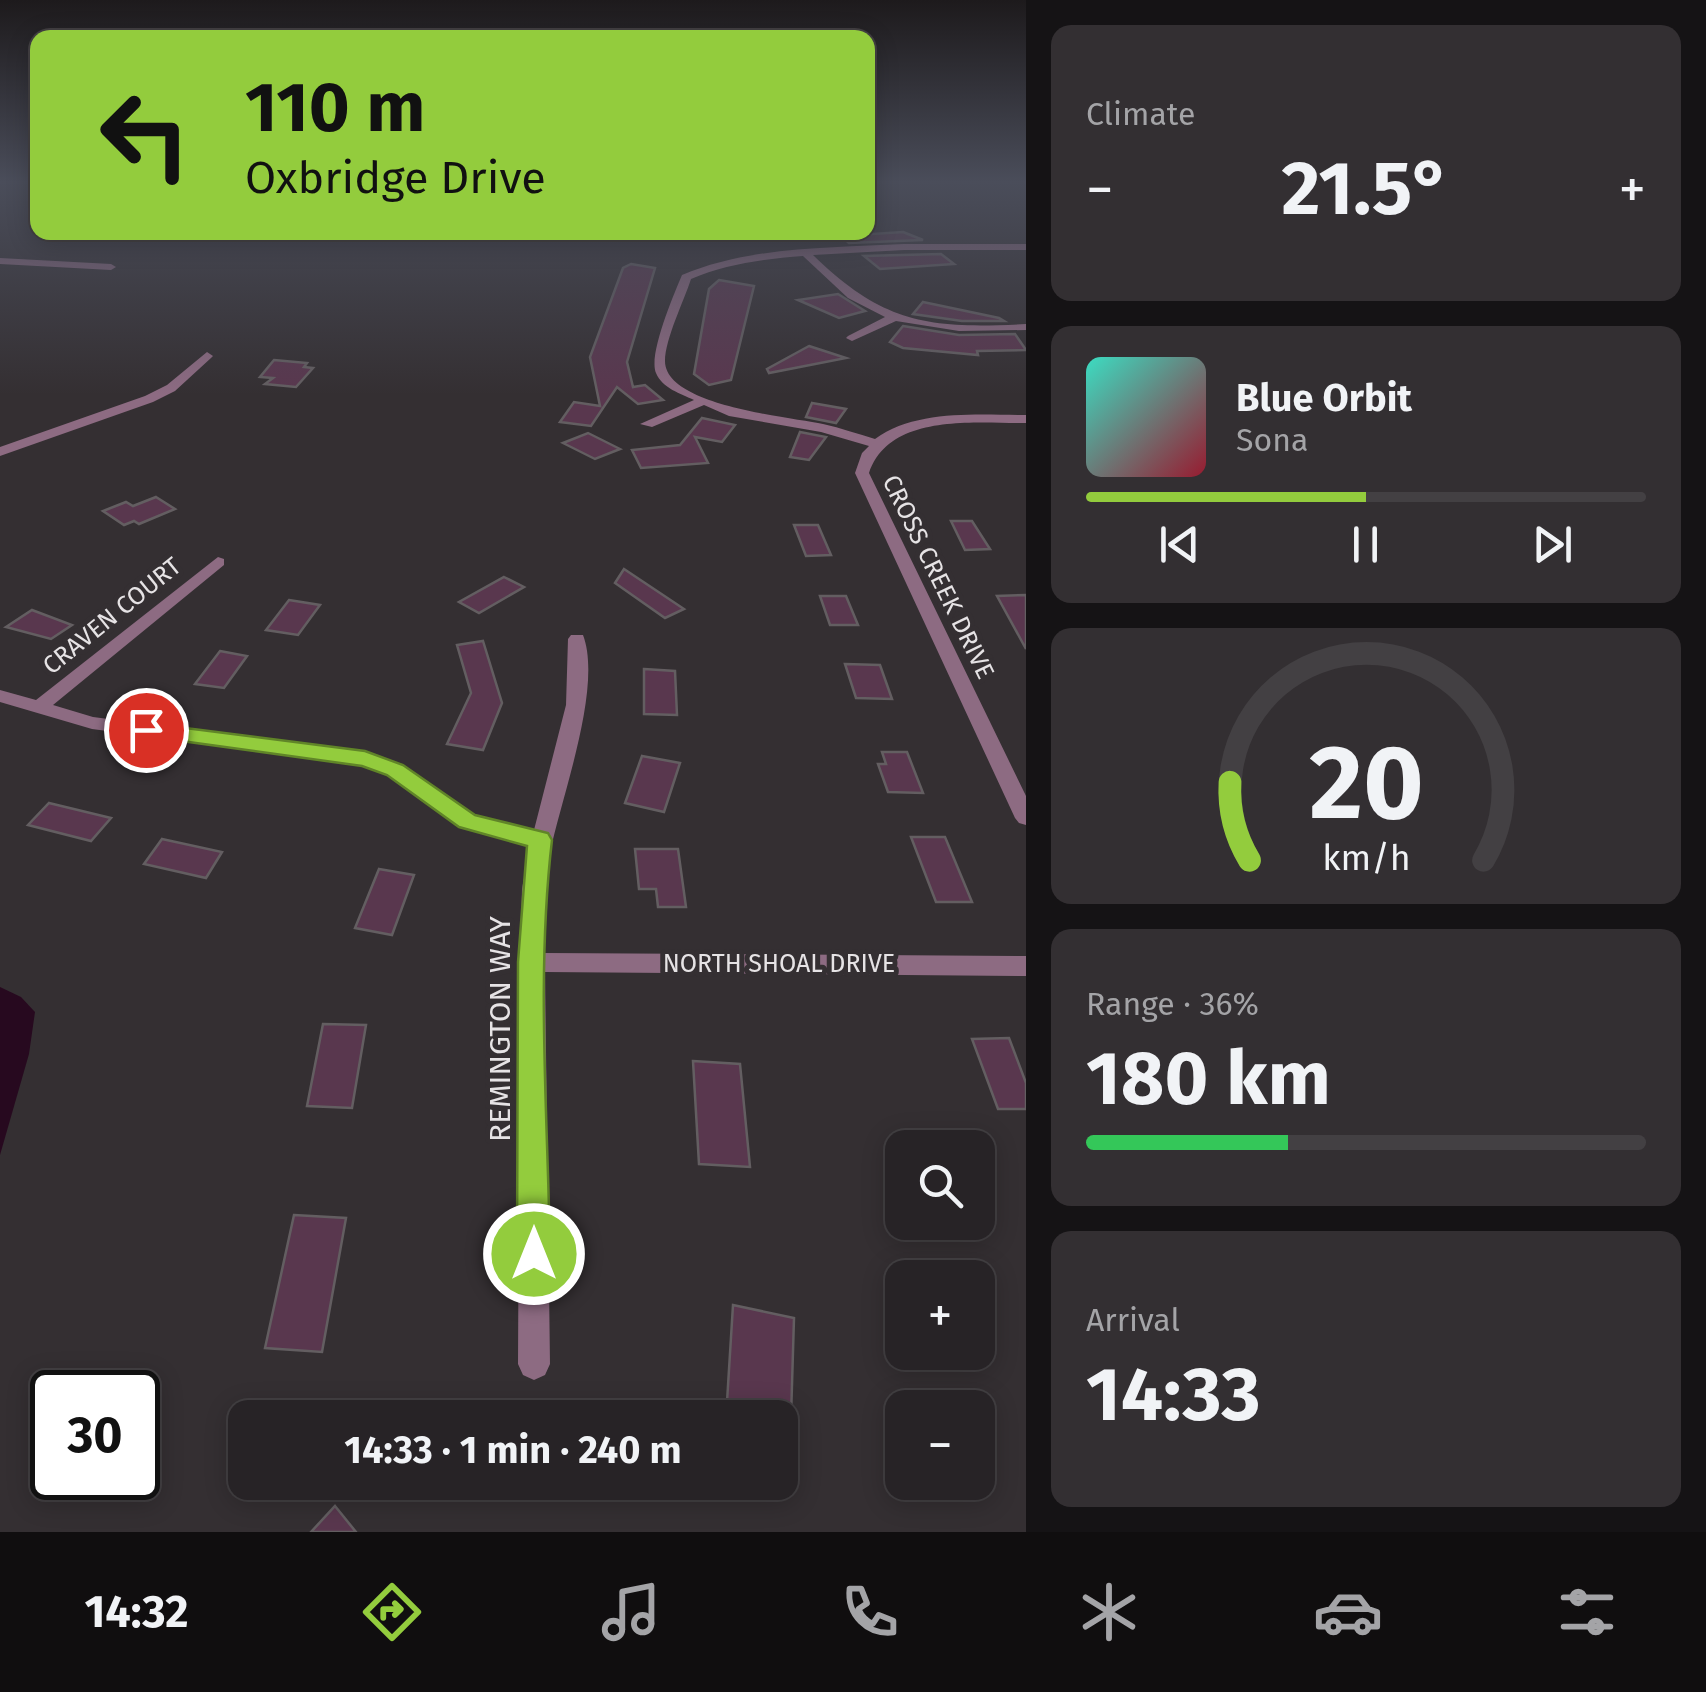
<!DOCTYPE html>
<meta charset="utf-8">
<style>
body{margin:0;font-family:"Fira Sans",sans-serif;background:#332f32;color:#f1f3f6;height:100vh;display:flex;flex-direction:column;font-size:38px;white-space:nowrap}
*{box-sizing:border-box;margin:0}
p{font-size:32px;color:#a4a4a7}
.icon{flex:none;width:55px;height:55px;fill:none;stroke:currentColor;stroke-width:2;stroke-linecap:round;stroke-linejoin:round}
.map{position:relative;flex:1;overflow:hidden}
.side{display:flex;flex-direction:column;gap:25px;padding:25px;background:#151315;width:680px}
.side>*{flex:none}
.banner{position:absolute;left:30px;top:30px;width:845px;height:210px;border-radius:20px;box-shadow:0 5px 25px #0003,0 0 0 2px #434043;background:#93cc3d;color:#111;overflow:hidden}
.tools{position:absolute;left:885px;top:1130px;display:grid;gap:20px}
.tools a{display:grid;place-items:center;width:110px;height:110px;border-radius:20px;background:#272326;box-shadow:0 5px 25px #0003,0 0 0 2px #434043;font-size:50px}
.speed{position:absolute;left:30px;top:1370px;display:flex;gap:20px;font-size:50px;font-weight:700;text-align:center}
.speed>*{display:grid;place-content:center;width:130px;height:130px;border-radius:50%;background:#272326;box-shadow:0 5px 25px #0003,0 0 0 2px #434043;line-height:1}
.speed .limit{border:5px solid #111;border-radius:15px;background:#fff;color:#111}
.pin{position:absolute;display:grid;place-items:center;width:85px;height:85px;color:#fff;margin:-42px;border:5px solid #fff;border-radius:50%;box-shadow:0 2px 10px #0007}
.me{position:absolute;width:110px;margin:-55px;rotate:0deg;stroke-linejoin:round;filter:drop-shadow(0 0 8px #0008)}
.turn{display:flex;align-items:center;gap:35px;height:210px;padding:0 50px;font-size:45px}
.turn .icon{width:130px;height:130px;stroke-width:2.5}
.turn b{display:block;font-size:70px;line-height:85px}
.big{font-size:75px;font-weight:700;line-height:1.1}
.side .widget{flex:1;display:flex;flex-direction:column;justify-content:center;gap:15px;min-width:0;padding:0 35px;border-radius:20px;background:#332f32}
.side .dial{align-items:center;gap:0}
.dial svg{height:260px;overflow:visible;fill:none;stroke:#434043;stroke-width:7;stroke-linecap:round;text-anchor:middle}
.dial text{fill:#f1f3f6;stroke:none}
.song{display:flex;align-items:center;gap:30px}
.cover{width:120px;height:120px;border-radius:15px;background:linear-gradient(135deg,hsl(170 70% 55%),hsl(350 70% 35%))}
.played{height:10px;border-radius:5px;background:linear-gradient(90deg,#93cc3d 50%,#434043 50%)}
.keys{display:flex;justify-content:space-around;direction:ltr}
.heat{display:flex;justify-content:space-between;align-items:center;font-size:55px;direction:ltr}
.charge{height:15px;border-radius:8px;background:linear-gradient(90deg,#34c759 36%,#434043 0)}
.trip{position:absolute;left:228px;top:1400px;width:570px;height:100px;border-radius:20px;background:#272326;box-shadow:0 5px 25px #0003,0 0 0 2px #434043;font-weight:700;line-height:100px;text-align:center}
.tabs{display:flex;height:160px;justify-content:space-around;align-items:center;background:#100e0f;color:#a4a4a7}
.tabs .icon{width:70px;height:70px}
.tabs .selected{color:#93cc3d}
.tabs b{font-size:45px;color:#f1f3f6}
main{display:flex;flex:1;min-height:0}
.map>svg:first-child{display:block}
</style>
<main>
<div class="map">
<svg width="1026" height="1532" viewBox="0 0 1026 1532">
<rect width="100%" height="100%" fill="#342f32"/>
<!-- water -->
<path fill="#27091f" d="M0,987L21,997L35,1012L29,1054L0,1155Z"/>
<!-- building -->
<g fill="#59374e" stroke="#635e61" stroke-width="2.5">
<path d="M903,232L923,240L849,243L841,236Z"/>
<path d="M941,254L954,264L880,269L864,256Z"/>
<path d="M631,264L655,268L627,362L633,387L645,385L663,400L638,404L617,387L591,426L560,422L574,402L600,406L590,357L623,268Z"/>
<path d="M719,280L754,286L731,380L709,385L694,374L709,289Z"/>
<path d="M838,294L865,311L839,318L798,300Z"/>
<path d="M923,302L999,318L1004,321H962L913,314Z"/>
<path d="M903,326L959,335L1015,334L1026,350L977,351L978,355L903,348L890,342Z"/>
<path d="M809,346L846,358L769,373L767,369Z"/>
<path d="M274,360L307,363L304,367L313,368L296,387L265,384L273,378L260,377Z"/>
<path d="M812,403L846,409L836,423L806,417Z"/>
<path d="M702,418L735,425L722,442L695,437L708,463L641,468L632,450L680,445Z"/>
<path d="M800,432L826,437L809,460L790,457Z"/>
<path d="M588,433L620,449L595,459L563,443Z"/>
<path d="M156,497L175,509L139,524L134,521L124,525L103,511L126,502L133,506Z"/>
<path d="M951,521H972L990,549L965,550Z"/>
<path d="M794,525H818L831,555L806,556Z"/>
<path d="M624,569L684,609L665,618L615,583Z"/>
<path d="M504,577L524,587L479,613L459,602Z"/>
<path d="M1026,595V649L997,596Z"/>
<path d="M820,596H846L858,625H830Z"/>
<path d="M289,600L320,605L298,635L266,630Z"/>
<path d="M32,610L72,625L51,639L6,627Z"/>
<path d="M483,641L502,703L483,750L447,744L471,693L457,645Z"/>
<path d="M220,651L247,656L224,688L195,684Z"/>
<path d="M845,664L880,665L892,699L856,698Z"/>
<path d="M644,669L675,671L677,715L644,714Z"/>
<path d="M882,752H907L923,793L888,792L878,764H886Z"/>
<path d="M642,756L680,763L664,812L625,803Z"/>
<path d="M49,803L111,818L91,841L28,825Z"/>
<path d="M911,837H945L972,902H936Z"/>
<path d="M162,839L222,852L206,878L144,864Z"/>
<path d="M635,849H678L686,907H658L656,889H639Z"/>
<path d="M379,869L414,875L392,935L355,928Z"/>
<path d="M323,1024L366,1025L352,1108L307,1106Z"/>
<path d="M1009,1038L1026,1083V1109H998L972,1039Z"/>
<path d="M693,1061L740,1064L750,1167L699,1164Z"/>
<path d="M294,1215L346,1218L322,1352L265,1348Z"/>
<path d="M733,1305L794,1318L791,1418H726Z"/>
<path d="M335,1506L356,1532H311Z"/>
</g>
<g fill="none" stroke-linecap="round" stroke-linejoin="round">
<!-- minor -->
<g fill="#8d6b82" fill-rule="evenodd">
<path d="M904,244H1026V250H904L813,255C884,324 929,329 1026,324V330L959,331L896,321L852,341L846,338L848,336L885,317L848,298L803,256C764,259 726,264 691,279C684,301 665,339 665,361C665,406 790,417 823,424C841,428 858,434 875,439C916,409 978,415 1026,415V423C974,423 889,413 869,473L1026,796V825L1019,823L1015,818L855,473L862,453L869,446L821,432L729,416L704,405L652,427L640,424L694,400C681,394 662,388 656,373C648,355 674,294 682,275C750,246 831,248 904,244Z"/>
<path d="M0,258L111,264L116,267L111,270L0,264Z"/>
<path d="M207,352L213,356L211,358L175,391L153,402L0,456V447L145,396L167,385Z"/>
<path d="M218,557L224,559V565L53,705L93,717L365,752L402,765L474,815L534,830L566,705L568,639L571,635H583C603,687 561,798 550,853C543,886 545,919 545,953L1026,956V976L545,972L550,1364L545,1375L534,1380L523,1375L518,1364L520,962L522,889L530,844L460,826L388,775L362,765L92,729L0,702V690L36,700Z"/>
</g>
</g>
<!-- sky -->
<linearGradient id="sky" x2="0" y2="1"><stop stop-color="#1d1a1c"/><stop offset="0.46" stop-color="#4a4d5a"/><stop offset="1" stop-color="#4a4d5a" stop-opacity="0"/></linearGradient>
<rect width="1026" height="395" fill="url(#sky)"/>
<!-- route -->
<path fill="#93cc3d" stroke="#608528" stroke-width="2.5" d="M146,723L365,751L403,765L475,815L548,833L552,840C536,976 548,1117 550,1254L545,1266L534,1271L522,1266L517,1254L518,962L527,846L459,827L387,775L362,766L138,735L135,730Z"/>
<g text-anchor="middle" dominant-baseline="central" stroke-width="10" stroke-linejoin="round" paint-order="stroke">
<!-- street labels -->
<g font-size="25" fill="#e6e3e5" stroke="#342f32">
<text transform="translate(938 577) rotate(64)">CROSS CREEK DRIVE</text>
<text transform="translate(112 616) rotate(-39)">CRAVEN COURT</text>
<text x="779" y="964">NORTH SHOAL DRIVE</text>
</g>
<!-- near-street labels -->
<g font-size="30" fill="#e6e3e5" stroke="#342f32">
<text transform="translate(500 1029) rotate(-90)">REMINGTON WAY</text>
</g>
</g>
</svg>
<div class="tools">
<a><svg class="icon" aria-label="search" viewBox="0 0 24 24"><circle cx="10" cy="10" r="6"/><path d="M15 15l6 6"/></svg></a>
<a>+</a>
<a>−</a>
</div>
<div class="speed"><div class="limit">30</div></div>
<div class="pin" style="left:146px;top:730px;background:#d93025"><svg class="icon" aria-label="arrive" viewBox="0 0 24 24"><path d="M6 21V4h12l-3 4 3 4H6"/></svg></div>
<svg class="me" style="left:534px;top:1254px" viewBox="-20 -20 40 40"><circle r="17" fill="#93cc3d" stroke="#fff" stroke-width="3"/><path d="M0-11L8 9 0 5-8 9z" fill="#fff"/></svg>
<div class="trip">14:33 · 1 min · 240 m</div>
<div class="banner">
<div class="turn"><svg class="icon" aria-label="left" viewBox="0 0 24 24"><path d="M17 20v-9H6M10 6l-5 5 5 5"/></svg><div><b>110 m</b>Oxbridge Drive</div></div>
</div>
</div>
<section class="side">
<div class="widget"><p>Climate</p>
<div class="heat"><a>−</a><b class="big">21.5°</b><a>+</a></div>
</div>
<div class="widget">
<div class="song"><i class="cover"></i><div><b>Blue Orbit</b><p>Sona</p></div></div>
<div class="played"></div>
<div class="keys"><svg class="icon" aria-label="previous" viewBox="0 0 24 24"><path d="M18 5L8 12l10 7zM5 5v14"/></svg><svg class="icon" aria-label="pause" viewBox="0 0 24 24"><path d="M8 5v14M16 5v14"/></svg><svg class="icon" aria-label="next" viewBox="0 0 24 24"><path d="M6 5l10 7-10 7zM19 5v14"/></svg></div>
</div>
<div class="widget dial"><svg viewBox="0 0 100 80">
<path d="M14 69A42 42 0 1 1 86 69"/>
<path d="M14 69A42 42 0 0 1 8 45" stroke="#93cc3d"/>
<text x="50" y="56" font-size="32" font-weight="700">20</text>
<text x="50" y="72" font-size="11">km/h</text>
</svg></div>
<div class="widget"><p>Range · 36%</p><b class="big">180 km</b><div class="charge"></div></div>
<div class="widget"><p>Arrival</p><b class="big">14:33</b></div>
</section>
</main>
<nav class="tabs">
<b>14:32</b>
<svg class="icon selected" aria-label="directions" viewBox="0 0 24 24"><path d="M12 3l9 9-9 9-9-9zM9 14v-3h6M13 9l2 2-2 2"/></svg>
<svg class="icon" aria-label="music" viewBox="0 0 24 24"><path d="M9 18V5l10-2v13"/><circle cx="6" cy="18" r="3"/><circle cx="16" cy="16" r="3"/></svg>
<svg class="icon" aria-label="phone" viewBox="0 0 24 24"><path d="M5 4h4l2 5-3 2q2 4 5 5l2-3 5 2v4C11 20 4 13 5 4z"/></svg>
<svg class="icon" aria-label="climate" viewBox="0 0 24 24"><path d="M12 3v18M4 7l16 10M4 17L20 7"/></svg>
<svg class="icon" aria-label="car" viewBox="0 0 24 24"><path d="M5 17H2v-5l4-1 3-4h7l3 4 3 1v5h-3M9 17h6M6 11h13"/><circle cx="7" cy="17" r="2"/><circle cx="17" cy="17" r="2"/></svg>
<svg class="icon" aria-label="filters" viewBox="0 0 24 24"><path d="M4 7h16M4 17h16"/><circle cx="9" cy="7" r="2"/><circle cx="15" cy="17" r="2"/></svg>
</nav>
